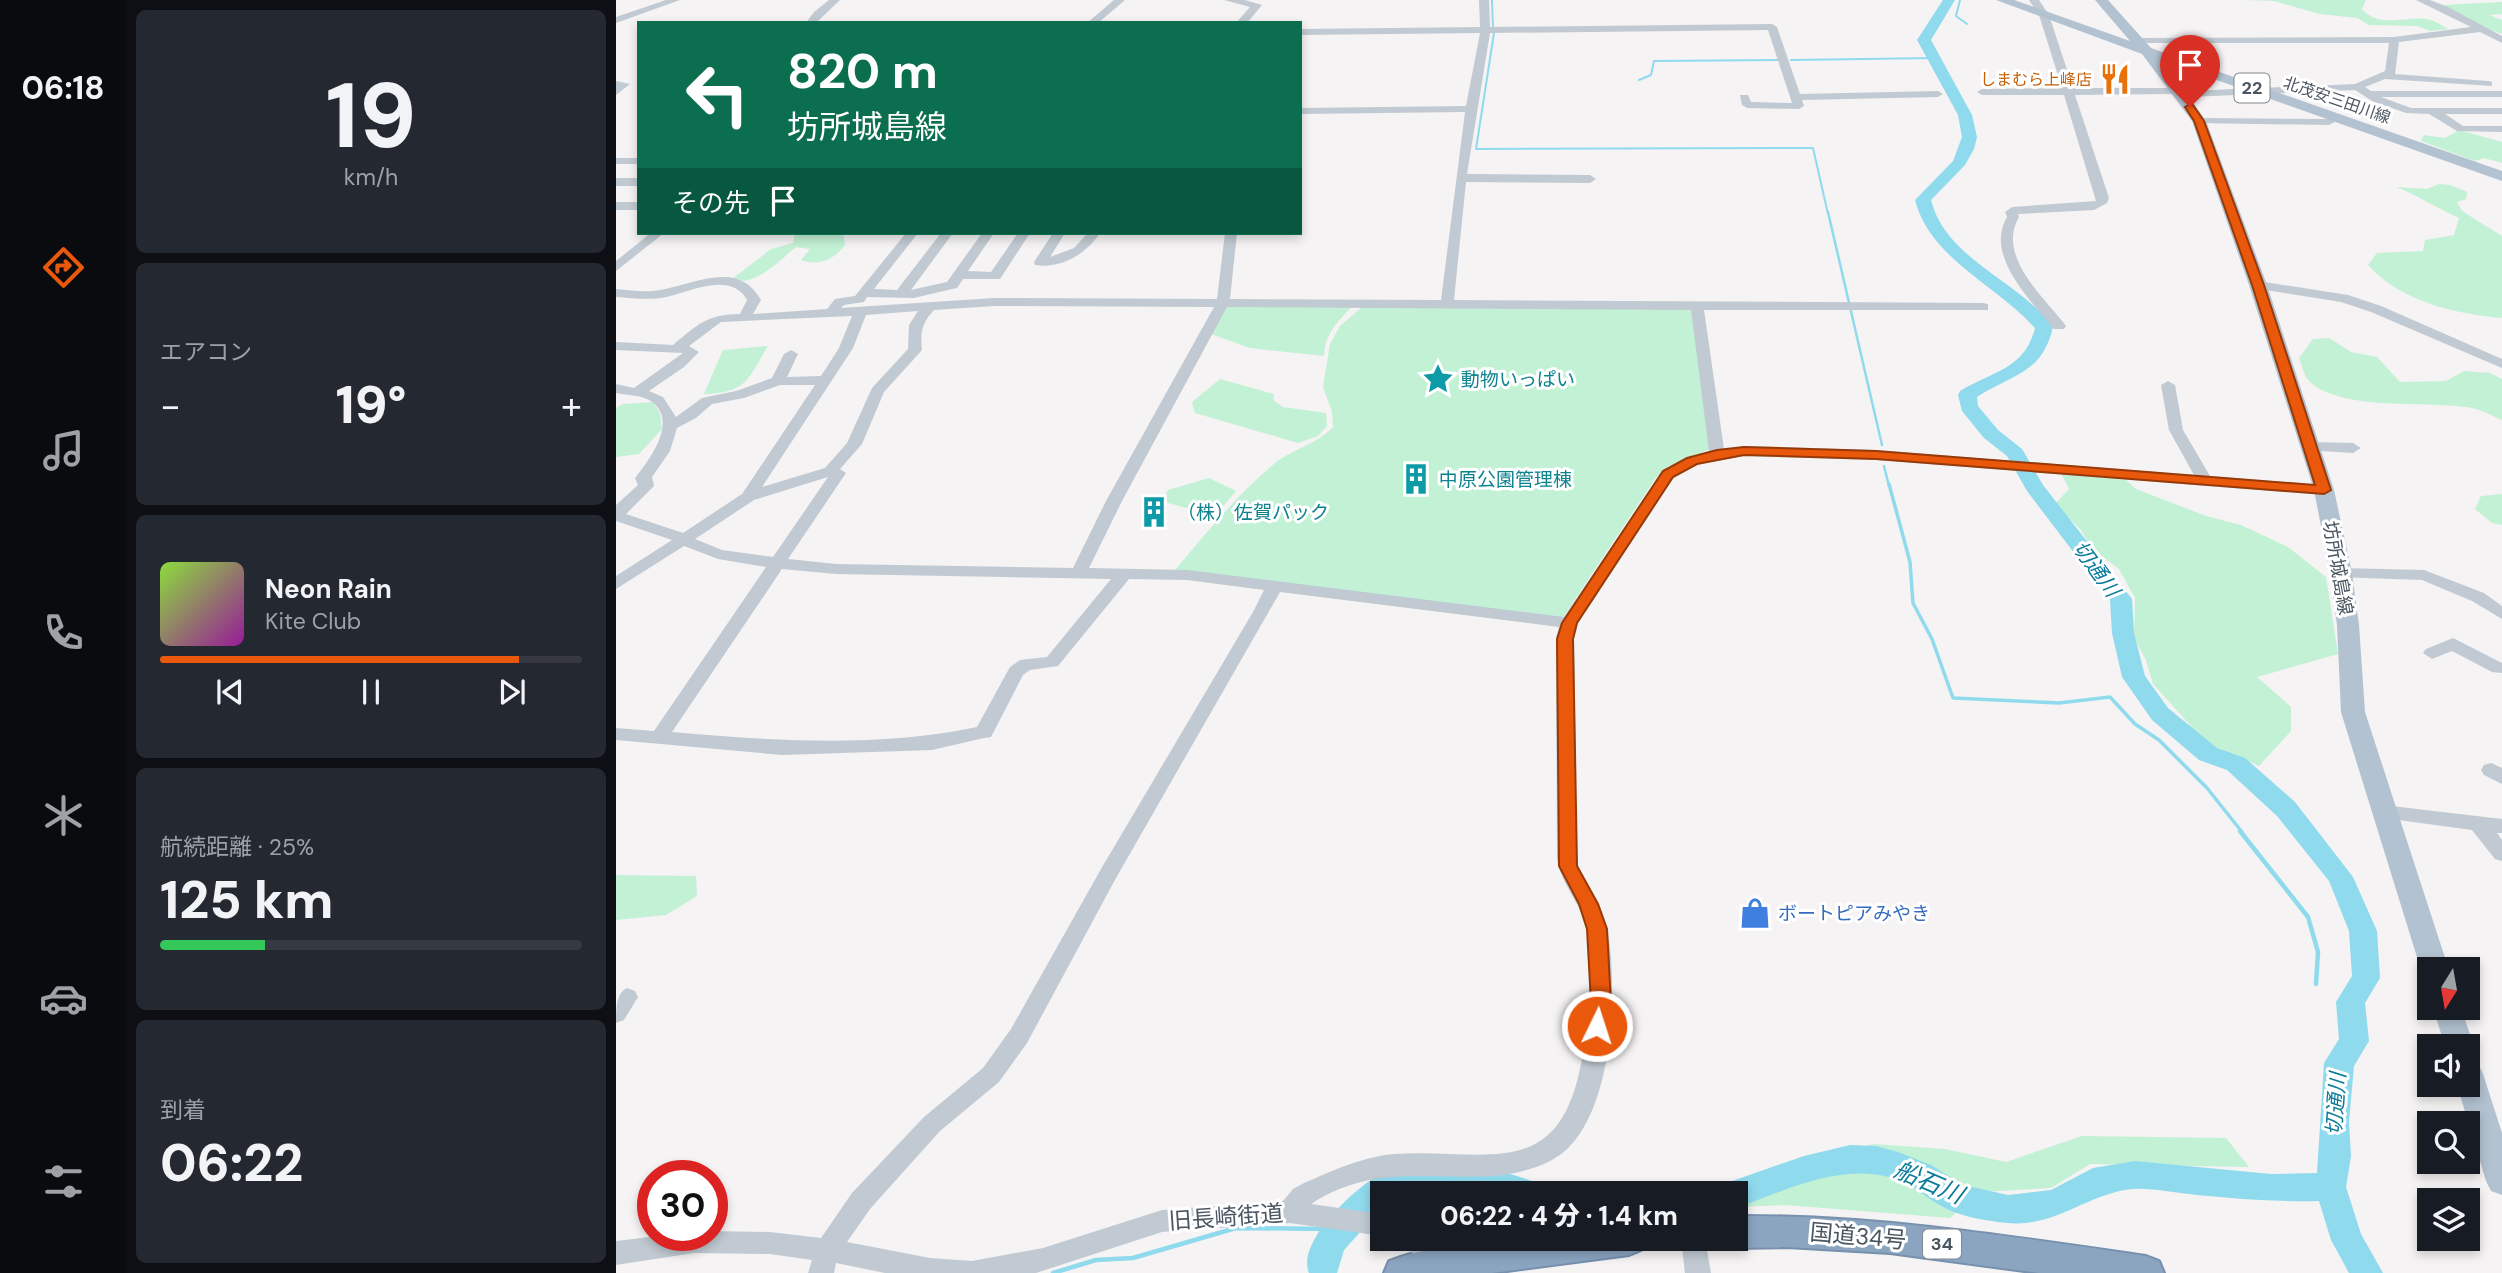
<!DOCTYPE html>
<html lang="ja">
<meta charset="utf-8">
<style>
body{margin:0;font-family:"DM Sans","Noto Sans JP",sans-serif;background:#242831;color:#f1f3f6;height:100vh;display:flex;flex-direction:column;font-size:26px;white-space:nowrap}
*{box-sizing:border-box;margin:0}
p{font-size:23px;color:#9ea1a6}
.icon{flex:none;width:38px;height:38px;fill:none;stroke:currentColor;stroke-width:2;stroke-linecap:round;stroke-linejoin:round}
.map{position:relative;flex:1;overflow:hidden}
.panel{display:flex;flex-direction:column;gap:10px;padding:10px;background:#0d0f14;width:490px}
.panel>*{flex:none}
.top-card{position:absolute;left:21px;top:21px;width:665px;height:214px;border-radius:0px;box-shadow:0 4px 10px #0003;background:#0b6e4f;color:#fff;overflow:hidden}
.needle{width:46px;rotate:191deg}
.fabs{position:absolute;left:1801px;top:957px;display:grid;gap:14px}
.fabs a{display:grid;place-items:center;width:63px;height:63px;border-radius:0px;background:#171b24;box-shadow:0 4px 10px #0003;font-size:35px}
.speed{position:absolute;left:21px;top:1160px;display:flex;gap:14px;font-size:35px;font-weight:700;text-align:center}
.speed>*{display:grid;place-content:center;width:91px;height:91px;border-radius:50%;background:#171b24;box-shadow:0 4px 10px #0003;line-height:1}
.speed .limit{border:10px solid #d22;background:#fff;color:#111}
.pin{position:absolute;display:grid;place-items:center;width:60px;height:60px;color:#fff;margin:-72px -30px;border-radius:50% 50% 50% 0;rotate:-45deg;box-shadow:0 0 7px #0007}
.pin .icon{rotate:45deg}
.me{position:absolute;width:77px;margin:-38px;rotate:4deg;stroke-linejoin:round;filter:drop-shadow(0 0 5px #0008)}
.turn{display:flex;align-items:center;gap:24px;height:147px;padding:0 35px;font-size:32px}
.turn .icon{width:91px;height:91px;stroke-width:2.5}
.turn b{display:block;font-size:49px;line-height:60px}
.then{display:flex;align-items:center;height:66px;padding:0 35px;background:#0003;gap:14px;font-size:26px}
.big{font-size:52px;font-weight:800;line-height:1.1}
.panel .tile{flex:1;display:flex;flex-direction:column;justify-content:center;gap:10px;min-width:0;padding:0 24px;border-radius:10px;background:#242831}
.panel .dial{align-items:center;gap:0}
.dial b{font-size:91px;line-height:1}
.song{display:flex;align-items:center;gap:21px}
.cover{width:84px;height:84px;border-radius:10px;background:linear-gradient(135deg,hsl(90 70% 55%),hsl(300 70% 35%))}
.played{height:7px;border-radius:4px;background:linear-gradient(90deg,#ea580c 85%,#363941 85%)}
.keys{display:flex;justify-content:space-around;direction:ltr}
.heat{display:flex;justify-content:space-between;align-items:center;font-size:38px;direction:ltr}
.charge{height:10px;border-radius:5px;background:linear-gradient(90deg,#34c759 25%,#363941 0)}
.trip{position:absolute;left:754px;top:1181px;width:378px;height:70px;border-radius:0px;background:#171b24;box-shadow:0 4px 10px #0003;font-weight:800;line-height:70px;text-align:center}
main{display:flex;flex:1;min-height:0}
.menu{display:flex;flex-direction:column;width:126px;justify-content:space-around;align-items:center;background:#090b0e;color:#9ea1a6}
.menu .icon{width:49px;height:49px}
.menu .selected{color:#ea580c}
.menu b{font-size:32px;color:#f1f3f6}
.map>svg:first-child{display:block}
</style>
<main>
<nav class="menu">
<b>06:18</b>
<svg class="icon selected" aria-label="directions" viewBox="0 0 24 24"><path d="M12 3l9 9-9 9-9-9zM9 14v-3h6M13 9l2 2-2 2"/></svg>
<svg class="icon" aria-label="music" viewBox="0 0 24 24"><path d="M9 18V5l10-2v13"/><circle cx="6" cy="18" r="3"/><circle cx="16" cy="16" r="3"/></svg>
<svg class="icon" aria-label="phone" viewBox="0 0 24 24"><path d="M5 4h4l2 5-3 2q2 4 5 5l2-3 5 2v4C11 20 4 13 5 4z"/></svg>
<svg class="icon" aria-label="climate" viewBox="0 0 24 24"><path d="M12 3v18M4 7l16 10M4 17L20 7"/></svg>
<svg class="icon" aria-label="car" viewBox="0 0 24 24"><path d="M5 17H2v-5l4-1 3-4h7l3 4 3 1v5h-3M9 17h6M6 11h13"/><circle cx="7" cy="17" r="2"/><circle cx="17" cy="17" r="2"/></svg>
<svg class="icon" aria-label="filters" viewBox="0 0 24 24"><path d="M4 7h16M4 17h16"/><circle cx="9" cy="7" r="2"/><circle cx="15" cy="17" r="2"/></svg>
</nav>
<section class="panel">
<div class="tile dial"><b>19</b><p>km/h</p></div>
<div class="tile"><p>エアコン</p>
<div class="heat"><a>−</a><b class="big">19°</b><a>+</a></div>
</div>
<div class="tile">
<div class="song"><i class="cover"></i><div><b>Neon Rain</b><p>Kite Club</p></div></div>
<div class="played"></div>
<div class="keys"><svg class="icon" aria-label="previous" viewBox="0 0 24 24"><path d="M18 5L8 12l10 7zM5 5v14"/></svg><svg class="icon" aria-label="pause" viewBox="0 0 24 24"><path d="M8 5v14M16 5v14"/></svg><svg class="icon" aria-label="next" viewBox="0 0 24 24"><path d="M6 5l10 7-10 7zM19 5v14"/></svg></div>
</div>
<div class="tile"><p>航続距離 · 25%</p><b class="big">125 km</b><div class="charge"></div></div>
<div class="tile"><p>到着</p><b class="big">06:22</b></div>
</section>
<div class="map">
<svg width="1886" height="1273" viewBox="0 0 1886 1273">
<rect width="100%" height="100%" fill="#f5f3f3"/>
<!-- green -->
<g fill="#c3f1d5">
<path d="M1630,0H1750L1746,9C1764,29 1789,16 1811,19C1819,21 1826,25 1832,29L1814,31L1801,26L1753,25L1741,18L1704,14L1658,1Z"/>
<path d="M1886,2V14L1873,15L1886,20V34L1869,28L1826,5Z"/>
<path d="M1843,130L1886,142V163L1868,158L1859,161L1805,141L1808,135L1829,138Z"/>
<path d="M1823,184L1835,185L1851,192L1850,199L1841,202L1846,211L1886,236V318C1839,314 1784,301 1752,265L1761,253L1807,251L1809,240L1838,235L1843,218C1821,208 1803,196 1780,187L1811,189Z"/>
<path d="M179,233H227L229,245C217,260 204,266 185,260L194,249L180,247C164,260 138,288 116,279L155,249L177,243Z"/>
<path d="M611,307H736C721,322 709,334 708,356L634,348L595,334Z"/>
<path d="M746,307L1084,308L1094,449L1053,466L1039,479L946,619L558,571C590,534 620,495 658,464C676,449 700,445 717,427L716,412L707,387L714,344L724,326Z"/>
<path d="M1713,338L1735,352L1761,357L1784,382L1830,381L1848,371L1874,373L1886,379V420C1877,416 1866,410 1856,408C1811,400 1728,412 1694,382C1688,377 1686,365 1683,358L1697,339Z"/>
<path d="M152,346C131,380 132,392 88,394L107,350Z"/>
<path d="M604,379L658,394L657,400L667,407L710,413L711,426L702,436L682,443L579,413L576,402Z"/>
<path d="M37,402L44,413L46,429L23,454L0,457V408L7,404Z"/>
<path d="M1445,473L1510,480L1520,489L1590,516L1625,525L1672,547L1710,577L1722,654L1641,677L1675,707V731L1643,766L1592,745L1537,684L1530,660L1518,638L1519,598L1503,569L1475,548L1465,530L1439,504L1453,489Z"/>
<path d="M593,478L620,491L599,516L545,501L552,490Z"/>
<path d="M1886,494V525L1876,523L1859,509L1865,496Z"/>
<path d="M0,875L80,876L81,896L50,915L0,920Z"/>
<path d="M1466,1136L1610,1138L1633,1167L1474,1164L1435,1188L1366,1192L1334,1218L1169,1205L1120,1207V1194L1110,1193L1113,1182L1257,1144L1329,1149L1390,1162Z"/>
</g>
<g fill="none" stroke-linecap="round" stroke-linejoin="round">
<!-- stream-far3 -->
<g stroke="#90daee" stroke-width="2">
<path d="M876,0L877,28"/>
<path d="M1344,0L1340,16L1351,24"/>
<path d="M878,33L860,149L1197,148L1212,214"/>
<path d="M1175,60L1320,58"/>
<path d="M1023,80L1035,75L1038,61L1162,60"/>
</g>
<!-- stream-far2 -->
<g stroke="#90daee" stroke-width="2.5">
<path d="M1212,212L1266,445"/>
<path d="M1268,466L1273,486"/>
</g>
<!-- stream-far1 -->
<path stroke="#90daee" stroke-width="3.5" d="M1273,484L1294,562L1297,603L1316,639L1337,698L1443,703L1494,697L1519,724L1543,740L1591,788L1626,832"/>
<!-- stream -->
<g stroke="#90daee" stroke-width="4.5">
<path d="M1624,831L1692,917L1702,952L1700,984"/>
<path d="M437,1273L480,1260L517,1258L620,1228L715,1229"/>
</g>
<!-- river -->
<g fill="#90daee" fill-rule="evenodd">
<path d="M1327,0H1339L1315,40L1356,115L1361,137L1358,149L1349,165L1315,200C1330,260 1403,280 1437,327C1426,374 1397,374 1361,397L1362,406L1382,430L1406,449L1427,485L1516,599L1518,633L1529,676L1552,708L1601,748L1629,758L1679,802L1737,877L1761,931L1764,978L1749,1003L1753,1041L1738,1066L1733,1122L1735,1156L1730,1187L1745,1234L1767,1273H1733L1715,1240L1703,1201C1661,1202 1622,1199 1581,1195C1560,1193 1537,1188 1517,1189C1472,1193 1439,1228 1391,1223C1372,1221 1346,1217 1329,1208C1316,1202 1306,1192 1293,1185C1238,1156 1173,1189 1120,1208V1194H1103L1108,1184L1119,1180L1188,1156L1234,1145L1260,1146L1282,1152L1315,1165L1347,1185L1392,1195L1435,1190L1477,1168L1519,1161L1655,1174L1701,1173L1708,1063L1723,1039L1720,1002L1736,976L1733,931L1713,881L1661,816L1611,770L1583,760L1536,720L1506,677L1496,633L1494,600L1411,491L1391,456L1368,438L1346,411L1342,395L1344,391C1377,371 1409,369 1419,328C1381,285 1314,259 1299,200L1337,161L1346,137L1342,115L1301,40Z"/>
<path d="M811,1162C851,1161 887,1170 924,1184L929,1194H862L829,1189L766,1194V1208L728,1250L721,1273H693C680,1242 739,1188 763,1175C778,1167 794,1164 811,1162Z"/>
</g>
<defs>
<g id="highway">
<path d="M1120,1216C1258,1215 1393,1236 1530,1256L1543,1261L1548,1273H1423L1274,1253L1171,1247L1120,1248L1108,1243L1106,1239H1120Z"/>
<path d="M887,1239H1030L1025,1250L1013,1255L876,1273H768L773,1261C810,1247 848,1244 887,1239Z"/>
</g>
</defs>
<!-- highway casing -->
<use href="#highway" stroke="#7690ad" stroke-width="4"/>
<!-- minor -->
<g fill="#c1cad2" fill-rule="evenodd">
<path d="M50,0H64L0,23V17Z"/>
<path d="M213,0H224L200,23H190L198,12Z"/>
<path d="M498,0H509L482,23H471Z"/>
<path d="M608,0H629L646,5L631,23H620L634,7Z"/>
<path d="M863,0H873L874,27L1156,24L1161,27L1184,94L1322,91L1327,94L1322,97L1186,100L1188,106L1183,109L1131,108L1126,105L1124,95H1132L1135,102L1176,103L1152,30L874,33L851,174L974,175L980,179L974,183L850,182L838,300L1367,303L1372,304V310H1088L1108,449L1128,446L1260,450L1578,475L1553,430L1545,385L1552,381L1559,385L1567,430L1594,476L1708,485L1716,490L1708,495L1260,460L1128,456L1081,464L1058,477L962,623L958,639L961,859C966,891 991,910 994,947C1000,1004 995,1103 954,1146C936,1166 902,1174 876,1176C810,1180 757,1164 695,1204L766,1214V1236L674,1223L546,1232L420,1273H269L220,1263L218,1273H192L196,1260L154,1254L78,1253L0,1265V1241L42,1236H96V1231L154,1232L205,1238L236,1193L308,1117L367,1068L395,1029L485,869L637,612L648,590L571,580L513,579L442,666L414,670L407,675L375,737L368,738L316,750L166,755L0,740V728L38,731L150,567L102,559L68,546L0,589V576L56,540L0,521V505L22,485L19,478C33,460 65,419 33,400C23,395 10,395 0,393V384L18,388L67,353L0,350V342L57,345C81,325 91,314 124,314L131,300C114,269 70,294 45,298C30,300 15,298 0,297V289C15,290 30,293 44,290C79,284 122,259 145,300L137,314L211,309L219,299L239,296L290,233H302L258,289L281,290L325,233H337L295,290L331,282L366,233H378L352,271L375,272L402,233H414L384,279H347L341,288L336,289L298,298L251,297L248,302L228,305L225,308L378,298L601,299L609,233H621L614,299L825,300L849,112L684,114V108L850,106L864,33L684,35V29L864,27ZM378,306L598,307L490,501L457,568L220,564L172,559L230,473L224,469L246,444L268,392L306,350C304,332 306,323 318,310ZM611,307L1075,310L1093,451L1071,458L1047,471L948,617L571,570L473,568L506,501ZM302,311L293,325L292,349L256,388L231,443L209,468L146,487L237,348L250,315ZM236,316L223,348L205,376L171,377L182,354L175,350L168,354L156,378L120,391L86,398L60,417L47,397L33,391L68,367L83,352L73,346L105,322ZM164,385H199L126,494L67,533L10,514L38,486L36,477L54,451L61,428L80,418L96,404L128,398ZM212,477L157,557L106,550L79,539L138,500ZM166,569L220,574L495,579L431,657L404,660L394,667L361,727C261,748 158,741 56,732ZM664,592L943,627L940,639L941,859C945,885 967,905 971,932C977,975 974,1021 965,1064C942,1184 869,1148 779,1154C748,1156 716,1171 688,1183L677,1189L667,1201L546,1210L427,1248L356,1261L314,1258L231,1242L254,1209L324,1131L383,1082L411,1043L500,878Z"/>
<path d="M1413,0H1423L1433,15L1457,88H1555L1573,91L1739,84L1769,71L1773,43H1522L1517,40L1518,38L1778,37L1855,27L1800,0H1814L1832,7L1886,36V43L1864,32L1783,42L1779,74L1872,81L1876,82V86L1769,79L1749,87L1755,91H1886V97H1765L1795,108H1886V114H1829L1847,126H1886V132L1841,131L1813,114L1790,113L1756,101L1739,90L1573,97L1555,94L1459,95L1493,198L1491,203L1478,210L1402,214L1403,217C1380,256 1428,297 1450,326L1448,329H1438C1415,301 1368,255 1391,217L1389,212L1396,207L1480,201L1448,95H1366L1361,92L1366,89L1446,88L1423,15Z"/>
<path d="M0,81L14,84L0,95Z"/>
<path d="M1583,118L1713,119L1719,122L1713,125L1579,123L1577,121Z"/>
<rect x="0" y="158" width="23" height="6"/>
<rect x="0" y="178" width="23" height="8"/>
<rect x="0" y="202" width="23" height="8"/>
<path d="M35,233H48L0,271V261Z"/>
<path d="M437,233H449L434,257L458,248L472,233H484C470,254 446,269 419,265L418,262Z"/>
<path d="M1642,281L1732,295L1765,306L1886,359V368L1755,312L1725,302L1637,288L1635,285Z"/>
<path d="M1694,442L1737,443L1745,448L1737,453L1689,450L1686,447Z"/>
<path d="M1725,568L1808,570L1868,593L1886,606V619L1856,601L1806,580L1719,577L1717,573L1719,569Z"/>
<path d="M1837,638L1886,663V673L1876,672L1836,651L1816,659L1807,653L1810,649Z"/>
<path d="M1875,763L1886,768V784L1868,775L1865,770L1868,765Z"/>
<path d="M1767,805L1886,819V833H1881L1886,840V861L1879,859L1856,830L1760,817L1757,812L1760,807Z"/>
<path d="M11,988L19,991L22,997L8,1020L0,1023C0,1009 0,993 11,988Z"/>
<path d="M786,1239H814L832,1264L828,1272H810Z"/>
<path d="M1065,1239H1089L1095,1273H1069Z"/>
</g>
<!-- major -->
<g fill="#b3c2d1" fill-rule="evenodd">
<path d="M1380,0H1398L1514,41L1479,0H1492L1535,48L1886,171V181L1547,61L1590,121L1651,285L1718,490L1736,573L1743,625L1749,712L1833,970H1813V979L1809,978L1805,970L1725,712L1721,625L1714,573L1698,490L1633,285L1576,121L1526,54Z"/>
<path d="M1817,1008H1845L1858,1046L1853,1055L1852,1046H1829Z"/>
<path d="M1852,1061L1863,1065L1867,1074L1886,1133V1195L1875,1191L1870,1181L1841,1085H1852Z"/>
</g>
<!-- highway -->
<use href="#highway" fill="#8ba5c1" fill-rule="evenodd"/>
</g>
<!-- route -->
<path fill="#ea580c" stroke="#983908" stroke-width="2" d="M1574,104L1577,105L1588,121L1648,285L1715,490L1708,494L1260,459L1128,455L1081,464L1057,477L961,623L957,639L961,866L982,904L991,929L995,1003L989,1031L981,1034L974,1031L971,1026L975,1003L971,929L963,904L943,866L941,639L946,623L1047,471L1071,458L1101,450L1128,447L1260,451L1699,485L1636,285L1578,121L1569,107Z"/>
<!-- icons -->
<defs>
<symbol id="restaurant-bare" viewBox="-9 -9 18 18"><path d="M-5-6h1v4h1v-4h1v4h1v-4h1v5L-1.5 .5V6h-2V.5L-5-1ZM5-6V6H3V1.5H1.5Q1.5-4 5-6Z" fill="#e8710a" stroke="#fff" stroke-width="2.5" paint-order="stroke"/></symbol>
<symbol id="sight-bare" viewBox="-9 -9 18 18"><path d="M0-6L1.8-2.2L6-1.7L2.9 1.2L3.7 5.4L0 3.3L-3.7 5.4L-2.9 1.2L-6-1.7L-1.8-2.2Z" fill="#0f9aa8" stroke="#fff" stroke-width="2.5" paint-order="stroke"/></symbol>
<symbol id="building-bare" viewBox="-9 -9 18 18"><path d="M-4-6H4V6H1V3H-1V6H-4ZM-2.5-4.3h1.7v1.8h-1.7ZM.8-4.3h1.7v1.8H.8ZM-2.5-1h1.7V.8h-1.7ZM.8-1h1.7V.8H.8Z" fill="#0f9aa8" stroke="#fff" stroke-width="2.5" paint-order="stroke"/></symbol>
<symbol id="shop-bare" viewBox="-9 -9 18 18"><path d="M-5-2.5h2.3a2.7 3.5 0 0 1 5.4 0H5L5.5 6h-11ZM-1.5-2.5h3a1.5 2.3 0 0 0-3 0Z" fill="#3f7fe0" stroke="#fff" stroke-width="2.5" paint-order="stroke"/></symbol>
</defs>
<g fill-rule="evenodd">
<use href="#restaurant-bare" x="1477" y="57" width="44" height="44"/>
<use href="#sight-bare" x="800" y="357" width="44" height="44"/>
<use href="#building-bare" x="778" y="457" width="44" height="44"/>
<use href="#building-bare" x="516" y="490" width="44" height="44"/>
<use href="#shop-bare" x="1117" y="891" width="44" height="44"/>
</g>
<g text-anchor="middle" dominant-baseline="central" stroke-width="6" stroke-linejoin="round" paint-order="stroke">
<!-- far-food labels -->
<g font-size="16" fill="#c56008" stroke="#fff" text-anchor="end">
<text x="1476" y="79">しまむら上峰店</text>
</g>
<!-- far-street labels -->
<g font-size="16" fill="#4a5661" stroke="#fff">
<text transform="translate(1721 100) rotate(19)">北茂安三田川線</text>
</g>
<!-- shield labels -->
<g fill="#fff" stroke="#808990" stroke-width="2">
<rect x="1618.5" y="73.5" width="35" height="29" rx="5"/>
<rect x="1307" y="1229.5" width="38" height="29" rx="5"/>
</g>
<g font-size="18" font-weight="bold" fill="#4a5661">
<text x="1636" y="88">22</text>
<text x="1326" y="1244">34</text>
</g>
<!-- culture labels -->
<g font-size="19" fill="#0d838f" stroke="#fff" text-anchor="start">
<text x="845" y="379">動物いっぱい</text>
<text x="823" y="479">中原公園管理棟</text>
<text x="561" y="512">（株）佐賀パック</text>
</g>
<!-- street labels -->
<g font-size="19" fill="#4a5661" stroke="#fff">
<text transform="translate(1722 568) rotate(80)">坊所城島線</text>
</g>
<!-- shop labels -->
<g font-size="19" fill="#366cbe" stroke="#fff" text-anchor="start">
<text x="1162" y="913">ボートピアみやき</text>
</g>
<!-- water labels -->
<g font-size="21" font-style="italic" fill="#0c7c9b" stroke="#fff">
<text transform="translate(1480 569) rotate(54)">切通川</text>
<text transform="translate(1720 1104) rotate(-86)">切通川</text>
</g>
<!-- near-street labels -->
<g font-size="23" fill="#4a5661" stroke="#fff">
<text transform="translate(610 1217) rotate(-4)">旧長崎街道</text>
<text transform="translate(1242 1236) rotate(5)">国道34号</text>
</g>
<!-- near-water labels -->
<g font-size="24" font-style="italic" fill="#0c7c9b" stroke="#fff">
<text transform="translate(1313 1182) rotate(23)">船石川</text>
</g>
</g>
</svg>
<div class="fabs">
<a><svg class="needle" viewBox="-14 -14 28 28"><path d="M0-13l5 13h-10z" fill="#e53935"/><path d="M0 13l5-13h-10z" fill="#9ea1a6"/></svg></a>
<a><svg class="icon" aria-label="sound" viewBox="0 0 24 24"><path d="M4 9h4l5-4v14l-5-4H4zM17 9q2 3 0 6"/></svg></a>
<a><svg class="icon" aria-label="search" viewBox="0 0 24 24"><circle cx="10" cy="10" r="6"/><path d="M15 15l6 6"/></svg></a>
<a><svg class="icon" aria-label="layers" viewBox="0 0 24 24"><path d="M12 4l9 5-9 5-9-5zM3 14l9 5 9-5"/></svg></a>
</div>
<div class="speed"><div class="limit">30</div></div>
<div class="pin" style="left:1574px;top:107px;background:#d93025"><svg class="icon" aria-label="arrive" viewBox="0 0 24 24"><path d="M6 21V4h12l-3 4 3 4H6"/></svg></div>
<svg class="me" style="left:981px;top:1026px" viewBox="-20 -20 40 40"><circle r="17" fill="#ea580c" stroke="#fff" stroke-width="3"/><path d="M0-11L8 9 0 5-8 9z" fill="#fff"/></svg>
<div class="trip">06:22 · 4 分 · 1.4 km</div>
<div class="top-card">
<div class="turn"><svg class="icon" aria-label="left" viewBox="0 0 24 24"><path d="M17 20v-9H6M10 6l-5 5 5 5"/></svg><div><b>820 m</b>坊所城島線</div></div>
<div class="then">その先<svg class="icon" aria-label="arrive" viewBox="0 0 24 24"><path d="M6 21V4h12l-3 4 3 4H6"/></svg></div>
</div>
</div>
</main>
